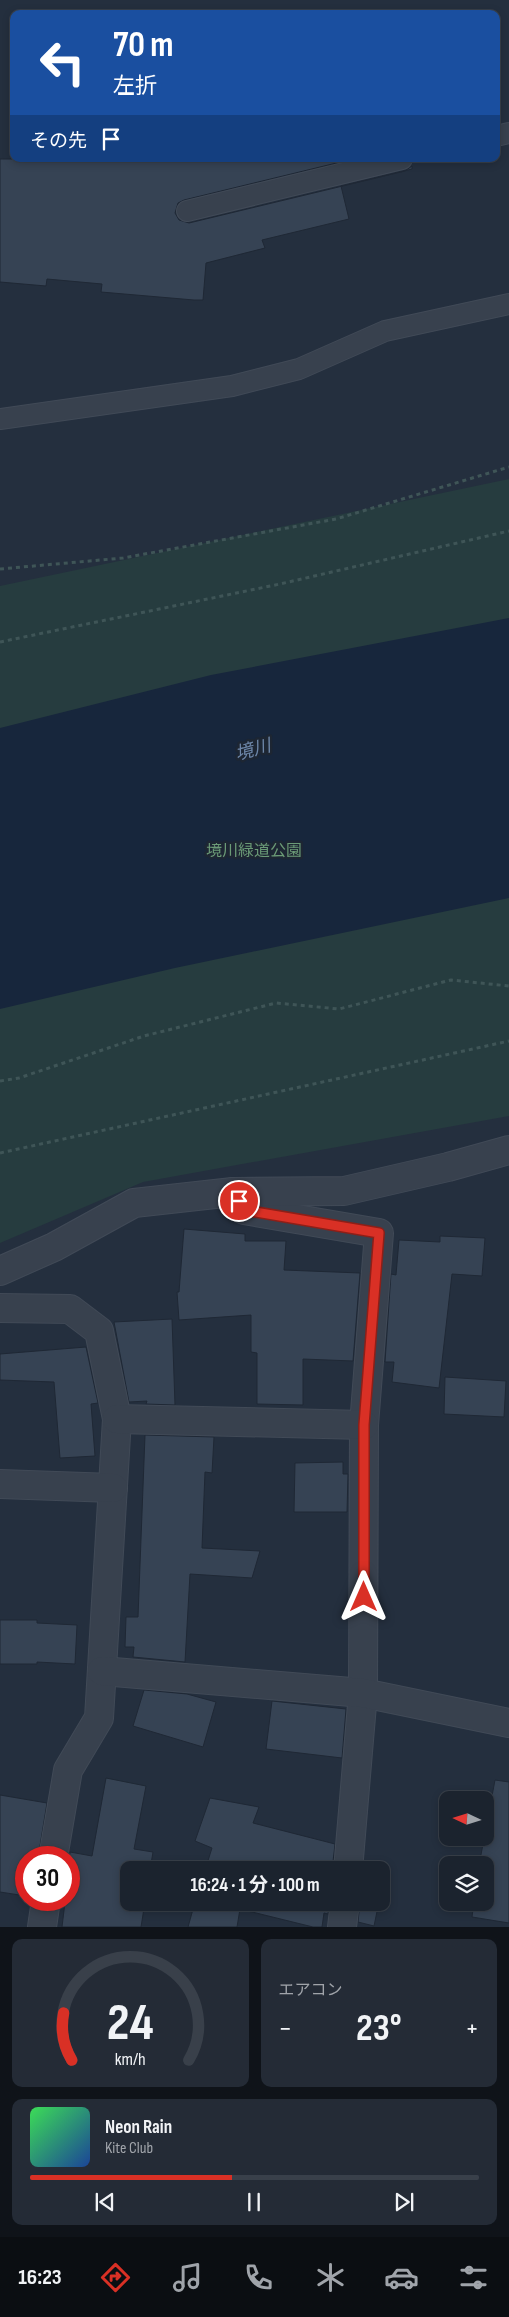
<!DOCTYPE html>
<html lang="ja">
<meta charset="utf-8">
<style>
body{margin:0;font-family:"Sofia Sans Condensed","Noto Sans JP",sans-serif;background:#242b36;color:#f1f3f6;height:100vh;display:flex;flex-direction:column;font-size:19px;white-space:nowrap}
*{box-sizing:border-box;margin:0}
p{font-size:16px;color:#a0a4aa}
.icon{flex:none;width:28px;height:28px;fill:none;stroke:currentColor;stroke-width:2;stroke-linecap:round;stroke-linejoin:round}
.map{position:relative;height:1927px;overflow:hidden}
.details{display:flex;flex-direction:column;gap:12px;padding:12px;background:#0f1319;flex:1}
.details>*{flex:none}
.top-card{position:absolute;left:10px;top:10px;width:490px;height:152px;border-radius:10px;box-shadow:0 2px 8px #0003,0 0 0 1px #39404a;background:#1a4fa0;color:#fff;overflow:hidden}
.needle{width:32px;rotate:274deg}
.buttons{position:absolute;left:439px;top:1791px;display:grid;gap:10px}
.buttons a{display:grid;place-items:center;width:55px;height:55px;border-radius:10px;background:#1b232e;box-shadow:0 2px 8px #0003,0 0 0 1px #39404a;font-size:25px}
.speed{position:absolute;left:15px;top:1846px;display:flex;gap:10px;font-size:25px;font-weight:700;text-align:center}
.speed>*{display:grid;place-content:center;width:65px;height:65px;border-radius:50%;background:#1b232e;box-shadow:0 2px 8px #0003,0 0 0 1px #39404a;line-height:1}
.speed .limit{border:8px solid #d22;background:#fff;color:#111}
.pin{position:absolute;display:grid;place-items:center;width:42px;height:42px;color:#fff;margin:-21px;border:2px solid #fff;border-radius:50%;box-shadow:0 1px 5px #0007}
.me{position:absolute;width:55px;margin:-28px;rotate:0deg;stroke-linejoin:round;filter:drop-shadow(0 0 4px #0008)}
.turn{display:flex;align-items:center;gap:18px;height:105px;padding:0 20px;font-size:22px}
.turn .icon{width:65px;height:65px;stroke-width:2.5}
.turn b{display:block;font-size:35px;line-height:42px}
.then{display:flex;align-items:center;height:48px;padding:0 20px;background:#0003;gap:10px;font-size:19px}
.big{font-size:38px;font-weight:700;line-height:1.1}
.details .tile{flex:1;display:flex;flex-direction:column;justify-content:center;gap:8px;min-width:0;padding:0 18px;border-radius:10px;background:#242b36}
.details .dial{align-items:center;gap:0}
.dial svg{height:130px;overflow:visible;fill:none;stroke:#39404a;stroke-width:7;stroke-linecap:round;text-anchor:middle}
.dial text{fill:#f1f3f6;stroke:none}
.song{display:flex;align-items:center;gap:15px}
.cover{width:60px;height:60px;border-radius:8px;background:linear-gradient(135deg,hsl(130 70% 55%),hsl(220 70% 35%))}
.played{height:5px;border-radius:2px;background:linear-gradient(90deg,#d93025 45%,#39404a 45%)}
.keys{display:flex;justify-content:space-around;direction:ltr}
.heat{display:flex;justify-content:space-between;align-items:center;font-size:28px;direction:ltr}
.details .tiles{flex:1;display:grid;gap:12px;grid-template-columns:1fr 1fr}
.tile:last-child{grid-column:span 2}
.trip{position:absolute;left:120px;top:1861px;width:270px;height:50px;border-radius:10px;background:#1b232e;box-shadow:0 2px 8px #0003,0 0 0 1px #39404a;font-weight:700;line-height:50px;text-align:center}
.dock{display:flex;height:80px;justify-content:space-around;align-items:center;background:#0b0e12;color:#a0a4aa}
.dock .icon{width:35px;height:35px}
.dock .active{color:#d93025}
.dock b{font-size:22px;color:#f1f3f6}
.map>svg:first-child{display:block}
</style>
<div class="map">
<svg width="509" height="1927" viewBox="0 0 509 1927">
<rect width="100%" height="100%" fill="#242f3e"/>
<!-- green -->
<path fill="#263c3f" d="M509,479V1116L143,1182L0,1243V586Z"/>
<!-- water -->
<path fill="#17263c" d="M509,618V898L175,968L0,1009V728L211,675Z"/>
<!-- building -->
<g fill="#364354" stroke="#1f2835">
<path d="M0,159H353L184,200L178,203L175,213L179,220L189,223L405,171L412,166V169L341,186L349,219L262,240L265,248L206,263L203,300H194L101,292L102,284L47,279L46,286L0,282Z"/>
<path d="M184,1229L245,1234V1241H286L284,1270L360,1273L353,1361L303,1359V1405L257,1404V1353L251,1352V1315L179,1320L177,1292H179Z"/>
<path d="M440,1236L485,1238L482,1276L452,1274L439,1388L392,1382L394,1362H385L391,1274L396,1275L399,1240L440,1242Z"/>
<path d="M172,1319L175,1405L146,1404L147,1401L129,1402L114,1322Z"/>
<path d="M86,1347L98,1403L91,1404L95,1456L60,1458L54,1382L0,1380V1354Z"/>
<path d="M445,1377L506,1381L504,1417L444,1414Z"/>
<path d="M145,1435L214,1437L212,1473L205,1472L202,1548L260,1551L252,1578L190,1574L185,1662L133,1657L134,1647H125L126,1617H138Z"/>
<path d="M343,1462V1474H348L347,1512H294L295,1463Z"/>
<path d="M0,1620H37V1623L77,1625L75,1664L37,1662V1664H0Z"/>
<path d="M144,1690L187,1694L216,1702L203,1747L133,1726Z"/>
<path d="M272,1701L346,1709L342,1758L266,1749Z"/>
<path d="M106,1778L146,1786L134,1849L153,1852L150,1870H129V1902H145L141,1927H62L65,1902L61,1900H69L70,1852L92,1856Z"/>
<path d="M495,1780L509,1782V1923L472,1917L474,1902H485V1865H481L480,1860Z"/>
<path d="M0,1795L47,1803L38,1858H26V1896L0,1892Z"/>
<path d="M210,1798L259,1807L253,1823L335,1844L332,1870H205L212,1848L195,1841Z"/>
<path d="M195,1902H329L328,1914L324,1913L322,1927H313L240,1909L237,1927H188Z"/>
<path d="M360,1902H379L374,1926L358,1922Z"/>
</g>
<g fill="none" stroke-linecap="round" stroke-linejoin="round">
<defs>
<g id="lane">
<path d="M496,136L509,133"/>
<path d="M187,211L402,159"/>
<path d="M0,419L232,386L299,369L385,331L509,304"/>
</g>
<g id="street">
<path d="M233,1192L244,1210L379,1233L364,1425L363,1693L348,1870"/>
<path d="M0,1271L54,1247L134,1203L233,1192L344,1191L448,1167L509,1150"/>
<path d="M0,1308L70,1309L99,1331L117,1419L99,1718L68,1770L53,1858"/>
<path d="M117,1419L364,1425"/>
<path d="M0,1484L113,1488"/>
<path d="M102,1671L363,1693L509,1723"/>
<path d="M42,1927L46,1900"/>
<path d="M342,1927L345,1902"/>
</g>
</defs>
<!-- lane casing -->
<use href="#lane" stroke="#414a57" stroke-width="22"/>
<!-- street casing -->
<use href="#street" stroke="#414a57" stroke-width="30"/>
<!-- path -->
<g stroke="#3f5557" stroke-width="3" stroke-dasharray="4 4" stroke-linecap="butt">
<path d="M0,569L123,558L336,519L509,467"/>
<path d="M0,642L280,584L509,531"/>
<path d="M0,1081L19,1078L144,1036L276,1003L339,1009L451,980L509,986"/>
<path d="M0,1153L509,1041"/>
</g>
<!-- lane -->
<use href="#lane" stroke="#38414e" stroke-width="20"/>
<!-- street -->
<use href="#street" stroke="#38414e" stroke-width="28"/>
</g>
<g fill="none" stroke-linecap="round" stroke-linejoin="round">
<defs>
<path id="route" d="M239,1201L244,1210L379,1233L364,1425V1597"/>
</defs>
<!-- route casing -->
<use href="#route" stroke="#8d1f18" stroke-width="12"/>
<!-- route -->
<use href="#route" stroke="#d93025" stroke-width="9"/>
</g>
<g text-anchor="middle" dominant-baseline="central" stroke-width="5" stroke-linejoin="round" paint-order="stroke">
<!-- park labels -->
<g font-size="16" fill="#6b9a76" stroke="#1d2633">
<text x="254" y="851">境川緑道公園</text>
</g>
<!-- water labels -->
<g font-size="18" font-style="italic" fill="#6d86a8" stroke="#1d2633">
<text transform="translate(253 750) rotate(-15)">境川</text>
</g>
</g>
</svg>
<div class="buttons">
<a><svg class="needle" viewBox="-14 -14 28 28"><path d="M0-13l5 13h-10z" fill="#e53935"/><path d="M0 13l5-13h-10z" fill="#a0a4aa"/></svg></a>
<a><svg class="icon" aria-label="layers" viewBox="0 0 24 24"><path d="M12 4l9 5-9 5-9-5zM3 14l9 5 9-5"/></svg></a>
</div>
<div class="speed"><div class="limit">30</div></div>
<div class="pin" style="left:239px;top:1201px;background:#d93025"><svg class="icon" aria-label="arrive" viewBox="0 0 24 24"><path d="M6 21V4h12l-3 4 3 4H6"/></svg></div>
<svg class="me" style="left:364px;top:1597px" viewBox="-20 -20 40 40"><path d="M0-17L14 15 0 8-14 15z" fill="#d93025" stroke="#fff" stroke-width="4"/></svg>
<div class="trip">16:24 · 1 分 · 100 m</div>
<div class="top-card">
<div class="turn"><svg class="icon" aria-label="left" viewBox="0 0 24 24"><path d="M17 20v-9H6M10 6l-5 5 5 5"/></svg><div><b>70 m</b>左折</div></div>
<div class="then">その先<svg class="icon" aria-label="arrive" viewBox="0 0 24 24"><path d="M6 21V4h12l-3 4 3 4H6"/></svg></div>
</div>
</div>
<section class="details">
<div class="tiles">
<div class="tile dial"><svg viewBox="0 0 100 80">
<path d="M14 69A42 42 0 1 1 86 69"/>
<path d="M14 69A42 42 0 0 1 9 40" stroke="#d93025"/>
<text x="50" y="56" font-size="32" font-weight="700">24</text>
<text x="50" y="72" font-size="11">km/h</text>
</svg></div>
<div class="tile"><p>エアコン</p>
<div class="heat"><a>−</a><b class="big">23°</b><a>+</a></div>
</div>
<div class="tile">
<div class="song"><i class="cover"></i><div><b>Neon Rain</b><p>Kite Club</p></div></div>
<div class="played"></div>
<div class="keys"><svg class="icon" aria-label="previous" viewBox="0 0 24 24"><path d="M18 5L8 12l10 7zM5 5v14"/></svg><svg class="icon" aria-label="pause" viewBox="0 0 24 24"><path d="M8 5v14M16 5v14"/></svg><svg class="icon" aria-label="next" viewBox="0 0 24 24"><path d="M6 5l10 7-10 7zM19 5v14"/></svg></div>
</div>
</div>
</section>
<nav class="dock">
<b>16:23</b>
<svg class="icon active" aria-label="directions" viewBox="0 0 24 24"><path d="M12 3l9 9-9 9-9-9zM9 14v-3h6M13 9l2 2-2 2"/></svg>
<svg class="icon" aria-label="music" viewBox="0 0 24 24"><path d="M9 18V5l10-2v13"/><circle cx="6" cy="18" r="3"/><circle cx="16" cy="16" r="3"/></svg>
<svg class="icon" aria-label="phone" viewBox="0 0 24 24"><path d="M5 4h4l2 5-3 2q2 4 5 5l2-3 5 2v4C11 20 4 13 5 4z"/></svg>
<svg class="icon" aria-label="climate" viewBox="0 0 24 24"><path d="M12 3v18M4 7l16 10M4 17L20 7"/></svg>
<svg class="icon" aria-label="car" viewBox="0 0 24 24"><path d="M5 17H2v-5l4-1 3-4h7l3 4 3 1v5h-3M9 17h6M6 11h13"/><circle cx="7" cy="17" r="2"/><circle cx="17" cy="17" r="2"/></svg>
<svg class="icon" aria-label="filters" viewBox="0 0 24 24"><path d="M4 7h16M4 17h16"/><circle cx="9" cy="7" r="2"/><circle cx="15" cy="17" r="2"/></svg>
</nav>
